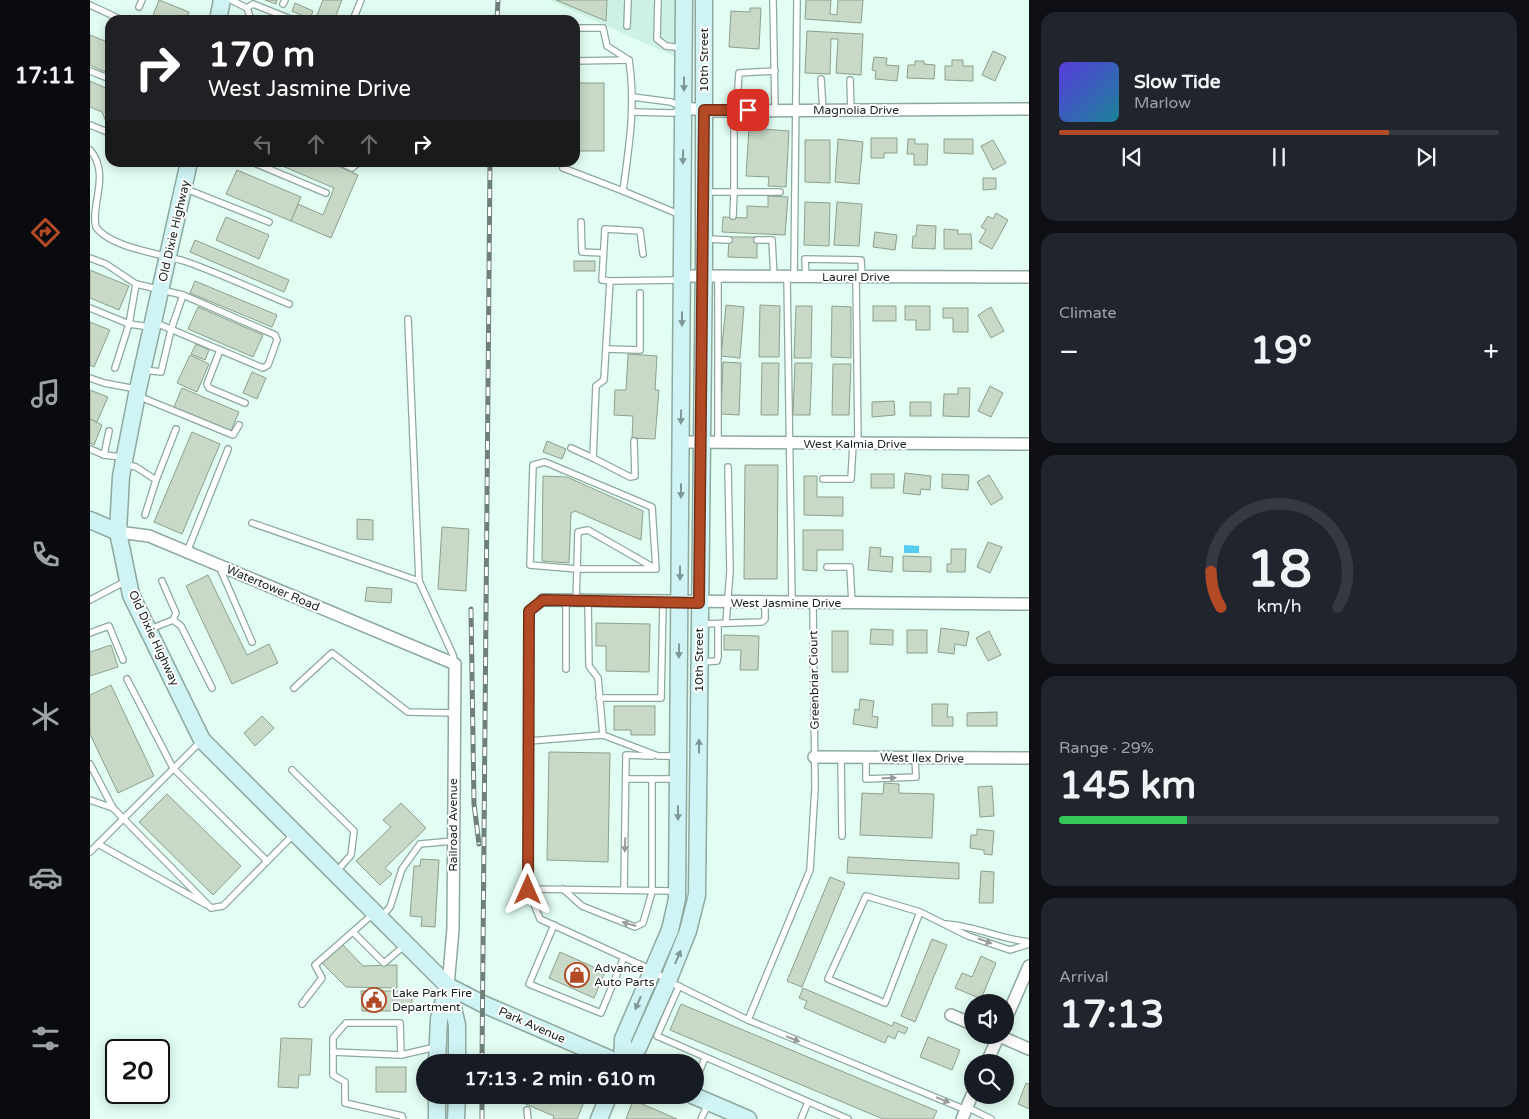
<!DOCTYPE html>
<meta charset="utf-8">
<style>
body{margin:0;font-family:"Varela Round",sans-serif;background:#20242c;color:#f1f3f6;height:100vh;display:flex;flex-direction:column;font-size:19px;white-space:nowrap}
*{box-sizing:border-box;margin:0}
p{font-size:16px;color:#9ea1a6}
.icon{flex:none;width:28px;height:28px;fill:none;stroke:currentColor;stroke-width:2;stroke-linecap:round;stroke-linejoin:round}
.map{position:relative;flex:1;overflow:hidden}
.details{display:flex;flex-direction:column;gap:12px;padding:12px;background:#0d0f14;width:500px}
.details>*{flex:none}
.banner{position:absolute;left:15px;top:15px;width:475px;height:152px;border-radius:15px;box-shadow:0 2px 12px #0003;background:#202124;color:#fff;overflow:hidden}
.tools{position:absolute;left:874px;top:994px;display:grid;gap:10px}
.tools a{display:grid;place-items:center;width:50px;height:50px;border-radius:50%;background:#171b24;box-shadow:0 2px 12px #0003;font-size:25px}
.speed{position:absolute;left:15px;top:1039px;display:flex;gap:10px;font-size:25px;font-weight:700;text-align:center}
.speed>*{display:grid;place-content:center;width:65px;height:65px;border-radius:50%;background:#171b24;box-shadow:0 2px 12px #0003;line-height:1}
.speed .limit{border:2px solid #111;border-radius:8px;background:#fff;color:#111}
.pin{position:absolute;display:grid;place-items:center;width:42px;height:42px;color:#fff;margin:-21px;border-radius:10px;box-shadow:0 2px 8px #0006}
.me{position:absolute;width:55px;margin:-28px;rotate:0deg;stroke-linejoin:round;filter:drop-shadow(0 0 4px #0008)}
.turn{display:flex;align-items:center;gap:18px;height:105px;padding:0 20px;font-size:22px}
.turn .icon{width:65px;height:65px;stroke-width:2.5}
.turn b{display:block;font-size:35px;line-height:42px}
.lanes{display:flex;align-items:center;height:48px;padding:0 20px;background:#0003;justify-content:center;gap:25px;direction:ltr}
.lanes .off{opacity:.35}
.big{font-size:38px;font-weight:800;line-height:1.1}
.details .card{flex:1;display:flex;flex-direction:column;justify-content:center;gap:8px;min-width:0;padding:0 18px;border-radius:15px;background:#20242c}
.details .dial{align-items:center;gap:0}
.dial svg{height:130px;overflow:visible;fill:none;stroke:#363941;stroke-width:7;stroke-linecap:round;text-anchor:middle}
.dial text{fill:#f1f3f6;stroke:none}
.song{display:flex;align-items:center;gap:15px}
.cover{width:60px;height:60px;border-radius:8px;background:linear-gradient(135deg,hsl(250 70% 55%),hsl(190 70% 35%))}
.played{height:5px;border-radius:2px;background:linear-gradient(90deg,#b14a25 75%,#363941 75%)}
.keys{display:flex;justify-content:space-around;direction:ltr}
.heat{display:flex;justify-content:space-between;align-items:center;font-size:28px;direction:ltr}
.charge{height:8px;border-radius:4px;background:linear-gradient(90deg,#34c759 29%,#363941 0)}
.trip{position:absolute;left:326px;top:1054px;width:288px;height:50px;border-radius:25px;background:#171b24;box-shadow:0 2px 12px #0003;font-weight:800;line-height:50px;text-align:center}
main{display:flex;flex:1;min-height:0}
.tabs{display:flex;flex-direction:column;width:90px;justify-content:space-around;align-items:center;background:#090b0e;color:#9ea1a6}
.tabs .icon{width:35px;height:35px}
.tabs .selected{color:#b14a25}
.tabs b{font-size:22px;color:#f1f3f6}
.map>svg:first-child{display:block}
</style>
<main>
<nav class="tabs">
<b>17:11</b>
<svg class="icon selected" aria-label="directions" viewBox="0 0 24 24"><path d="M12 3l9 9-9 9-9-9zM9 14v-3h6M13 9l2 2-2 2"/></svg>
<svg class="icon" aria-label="music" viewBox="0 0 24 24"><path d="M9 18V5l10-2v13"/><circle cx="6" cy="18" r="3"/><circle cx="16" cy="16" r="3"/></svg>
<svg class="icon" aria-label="phone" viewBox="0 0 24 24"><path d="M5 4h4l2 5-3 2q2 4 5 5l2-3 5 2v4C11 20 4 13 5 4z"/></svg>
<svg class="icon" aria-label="climate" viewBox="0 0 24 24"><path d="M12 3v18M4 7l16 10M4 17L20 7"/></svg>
<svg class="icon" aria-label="car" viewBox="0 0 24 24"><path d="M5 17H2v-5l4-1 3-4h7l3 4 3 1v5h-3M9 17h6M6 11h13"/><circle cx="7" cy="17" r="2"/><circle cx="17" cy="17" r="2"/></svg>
<svg class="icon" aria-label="filters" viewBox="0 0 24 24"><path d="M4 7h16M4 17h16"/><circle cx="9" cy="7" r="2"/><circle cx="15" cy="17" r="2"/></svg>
</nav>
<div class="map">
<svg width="939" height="1119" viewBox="0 0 939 1119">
<rect width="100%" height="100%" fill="#e2fef3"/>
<!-- built -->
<path fill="#cdf1e3" d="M459,0H586V57Z"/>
<!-- water -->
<path fill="#56ccf2" d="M814,545L829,546V553H814Z"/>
<!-- building -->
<g fill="#c8dac7" stroke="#8d9e8c">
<path d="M69,0L99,12L96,20H68L62,18Z"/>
<path d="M175,0H187L186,4Z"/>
<path d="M233,0H252L244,20H225Z"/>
<path d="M466,0H517L516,21Z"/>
<path d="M716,0H741L740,14L747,15L748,0H773L771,23L715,19Z"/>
<path d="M205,3L223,11L220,19L202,11Z"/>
<path d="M660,8H671L669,49L639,47L641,11L660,12Z"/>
<path d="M180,14L193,20H178Z"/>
<path d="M717,31L773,34L771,75L746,73L748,39H741L740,74L715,73Z"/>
<path d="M0,35L20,43V74L0,65Z"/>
<path d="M903,51L916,57L905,81L892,75Z"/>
<path d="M784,57L797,58L796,65L809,66L807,81L785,79L786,71L782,70Z"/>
<path d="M862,60H873V66H883V81L855,80V66H862Z"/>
<path d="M825,61H834V64L845,65L844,79L817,78L818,65H825Z"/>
<path d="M0,81L20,90V131L12,112L0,107Z"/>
<rect x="485" y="83" width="29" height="68"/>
<path d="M659,128L699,131L696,187L678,186L679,177L656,176Z"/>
<path d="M781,138H807V153H794V158H781Z"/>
<path d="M748,139L773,142L769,184L745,182Z"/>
<path d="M818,139H825V144H838L837,165H824V154H817Z"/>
<path d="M854,139H883V154L854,153Z"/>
<path d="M715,140H740V183L715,182Z"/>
<path d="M903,140L916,163L903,170L891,146Z"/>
<path d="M183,162H239L268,175L241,238L201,221L208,204L233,215L244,188Z"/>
<path d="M147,170L211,197L201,221L136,194Z"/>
<path d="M893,178H906V189L893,190Z"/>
<path d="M678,196L698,197L695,235L632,232L633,217L657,218V206L678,207Z"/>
<path d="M715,202L740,203L739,246L714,245Z"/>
<path d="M747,202L772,204L769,246L744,245Z"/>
<path d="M906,213L918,220L902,249L889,242L896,230L891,227L898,216L903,219Z"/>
<path d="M136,217L179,235L169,259L126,240Z"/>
<path d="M827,225L846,226L845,249L822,248L823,236H826Z"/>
<path d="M854,229L868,230V234H881L882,249H854Z"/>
<path d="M785,232L807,235L805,250L783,247Z"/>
<path d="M639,237H667V258L638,257Z"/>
<path d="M105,240L199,280L194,292L100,252Z"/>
<rect x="484" y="261" width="21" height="10"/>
<path d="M0,270L39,286L29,310L0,298Z"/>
<path d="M105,281L187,315L182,327L100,293Z"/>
<path d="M636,305L654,307L650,358L631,356Z"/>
<path d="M670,305L690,306L689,357H669Z"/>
<path d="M706,306H722L721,358H704Z"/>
<path d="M742,306L761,307V358L741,357Z"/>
<rect x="783" y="306" width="23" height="15"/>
<path d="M815,306H840V330H826V320H815Z"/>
<path d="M108,307L173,335L163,357L98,329Z"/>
<path d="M901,307L914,331L901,338L888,315Z"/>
<path d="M853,308H878V332H863V318H853Z"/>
<path d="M0,322L20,330L4,367L0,365Z"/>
<path d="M106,344L119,350L115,360L101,354Z"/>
<path d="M538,354L567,356L565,390H569L565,439L542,438L543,416L524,415L525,390H536Z"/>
<path d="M100,355L119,364L107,392L87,383Z"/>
<path d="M633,362L651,363L649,415L631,414Z"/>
<path d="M672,363H689L688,415H671Z"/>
<path d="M705,363H722L720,415H703Z"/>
<path d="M743,364H761L759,415H742Z"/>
<path d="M162,372L176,378L167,399L153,393Z"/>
<path d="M900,386L913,393L901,417L888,411Z"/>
<path d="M92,388L149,412L141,431L84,407Z"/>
<path d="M868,388H880L879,417L853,416L854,394H868Z"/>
<path d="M0,390L18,397L7,422L0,419Z"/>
<path d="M804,401L805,415L782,417V402Z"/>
<rect x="820" y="402" width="21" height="14"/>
<path d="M0,419L12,425L4,445L0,443Z"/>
<path d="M102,432L130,444L92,534L64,522Z"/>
<path d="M457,441L476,449L472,459L453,452Z"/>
<path d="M655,465H688L687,579H654Z"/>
<path d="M815,473L841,476L840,490L831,489L830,495L813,493Z"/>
<rect x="781" y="474" width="23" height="14"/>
<path d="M852,474L879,475L878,490L852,488Z"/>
<path d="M899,475L913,498L901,505L887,482Z"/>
<path d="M453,476L477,477L553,511L551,540L485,511L481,513L479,563L452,561Z"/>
<path d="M714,476H727V497H753V516L714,515Z"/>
<path d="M267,519L283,520V540L267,539Z"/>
<path d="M352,527L379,529L376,591L348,589Z"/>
<path d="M713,530H753V550H727V571L713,570Z"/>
<path d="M898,542L912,547L900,573L887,567Z"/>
<path d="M780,547L791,548L790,556L803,557L802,572L778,570Z"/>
<path d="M861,549H876L875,572H857V564H861Z"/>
<path d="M813,556L841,557V572L813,571Z"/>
<path d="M118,575L157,655L179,644L188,663L142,684L96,586Z"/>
<path d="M277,587L302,589L301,603L275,601Z"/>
<path d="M506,623L560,624L559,672L516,671V646H506Z"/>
<path d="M851,628L879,632L876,646L865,644L864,654L848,652Z"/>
<path d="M781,629L803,630V645L780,644Z"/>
<rect x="817" y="630" width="20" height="23"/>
<rect x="742" y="631" width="16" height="41"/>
<path d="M899,631L911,655L898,661L886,638Z"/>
<path d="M634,635L669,636L668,670H650L651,650H634Z"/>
<path d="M21,645L28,667L0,676V652Z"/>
<path d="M21,685L64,776L28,793L0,734V695Z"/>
<path d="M770,699L784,701L782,716L788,717L787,728L763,724L765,709L769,710Z"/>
<path d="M842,704H858L857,717H863V726H842Z"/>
<path d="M524,706H565V735H541V730H524Z"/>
<path d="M907,712V726H877V713Z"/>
<path d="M172,716L184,728L165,746L154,733Z"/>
<path d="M459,752L520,753L518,862L457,860Z"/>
<path d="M794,783L809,784V793L844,794L842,838L770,835L772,793L793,794Z"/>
<path d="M902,786L904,816L890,817L888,787Z"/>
<path d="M77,794L151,866L123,895L49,822Z"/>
<path d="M311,803L336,828L295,868L302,874L290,885L266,861L301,827L293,820Z"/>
<path d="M887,829L904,831L902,855L894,854V850L880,848L881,835H887Z"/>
<path d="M758,857L869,863V879L757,873Z"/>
<path d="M331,859L349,860L345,927L331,926L332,917L320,916L324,866H330Z"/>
<path d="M891,871L904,872L903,903H889Z"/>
<path d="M740,877L755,883L712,987L697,981Z"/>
<path d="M842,939L857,945L825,1022L811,1016Z"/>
<path d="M252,944L273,966L307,965V988L256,987L232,963Z"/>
<path d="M470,952L515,972L504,998L459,978Z"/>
<path d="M891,956L906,963L891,999L865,988L872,973L882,977Z"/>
<path d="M713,988L802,1026L804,1022L818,1028L815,1034L808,1031L805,1039L798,1036L795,1043L714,1008L717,1001L709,998Z"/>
<path d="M271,991H322V1011H272Z"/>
<path d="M591,1004L847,1111L843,1119H793L580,1030Z"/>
<path d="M838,1037L870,1050L862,1070L830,1057Z"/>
<path d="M191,1038L222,1039L220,1075H209L208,1088L188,1087Z"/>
<rect x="286" y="1067" width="30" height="25"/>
<path d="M936,1083L939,1084V1109L928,1104Z"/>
<path d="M428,1095H497L487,1119H463L464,1116L426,1100Z"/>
<path d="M543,1100L587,1119H536Z"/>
</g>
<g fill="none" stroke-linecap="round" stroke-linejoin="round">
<defs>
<g id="lane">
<path d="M141,0L157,8L161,20"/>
<path d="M568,0L567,39L576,46L593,48"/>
<path d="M683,0L685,110"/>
<path d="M193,4L195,0"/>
<path d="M0,5L32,20"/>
<path d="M49,7L52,0"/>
<path d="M157,8L163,4L203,20"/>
<path d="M263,20L271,0"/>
<path d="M537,26L538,0"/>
<path d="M485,61L539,60"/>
<path d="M0,71L20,79"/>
<path d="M731,79L733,110"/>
<path d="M760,80L761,110"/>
<path d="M648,88L649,73L685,71"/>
<path d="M543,97L581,102L592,107"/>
<path d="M543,112L583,113L592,109"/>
<path d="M0,125L20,133"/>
<path d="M0,150C21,174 0,206 6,227C20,248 73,254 97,262C131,274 165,290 199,304"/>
<path d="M162,162L236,193"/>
<path d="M249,162L262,168L269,162"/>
<path d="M473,168L533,191C539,147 546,105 539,60L517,46L513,28H485"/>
<path d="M96,189L179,222"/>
<path d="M533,191L591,215"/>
<path d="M615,192H644V110"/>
<path d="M643,216L644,192H690"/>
<path d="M491,222L492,252L513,253"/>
<path d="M616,239L639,240"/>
<path d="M667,240H682L684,277"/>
<path d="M0,258L16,264L46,284L39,324L25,368"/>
<path d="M628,277V442"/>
<path d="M697,277L702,602"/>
<path d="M704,277L707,0"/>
<path d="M716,277L715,259L771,260L772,277"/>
<path d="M766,277L768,444"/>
<path d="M520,281L512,280L515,229L550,231L553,254"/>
<path d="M46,284L93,295L185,335L187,340L178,365L173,368L66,323"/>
<path d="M0,308L39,324L60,327"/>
<path d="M318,319L329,581"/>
<path d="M516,349L550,350V293"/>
<path d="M130,350L117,384L119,388L155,403"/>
<path d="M54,370L71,372L81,330L93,295"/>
<path d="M0,378L14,383L46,389"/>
<path d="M48,396L143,435L149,425"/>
<path d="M544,441L545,476L540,477L503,458L506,386L514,380L520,281L590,280"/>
<path d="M481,448L503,458"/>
<path d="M0,449L14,455L32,457"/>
<path d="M14,455L19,431"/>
<path d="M34,464L46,467L66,480L55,515"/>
<path d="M733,479H761L763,444"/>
<path d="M66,480L86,429"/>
<path d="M162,523L329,581L363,655L365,664"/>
<path d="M97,552L138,449"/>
<path d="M129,566L162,642"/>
<path d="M737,567H760L762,604"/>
<path d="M72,581L86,613L83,620"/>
<path d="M0,600L36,581"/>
<path d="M453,600L439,611L438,889L585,891"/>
<path d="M486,601L487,569H566L562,507L455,462L443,465L440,565L487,569L488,532L498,530L566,569"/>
<path d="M498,601L499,666L508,678L513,735L568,756H587"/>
<path d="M636,623L640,571L638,467"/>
<path d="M612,624L672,622L675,619V603"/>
<path d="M60,629L83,620L91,626L122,688"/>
<path d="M0,633L19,626L33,660"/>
<path d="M611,662L627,661L628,657V624"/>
<path d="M476,669V600"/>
<path d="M37,679L83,768L177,861"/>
<path d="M204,688L242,653L318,712L364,713"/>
<path d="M509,698H571L573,602"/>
<path d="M439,741L513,735"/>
<path d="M751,756L752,836"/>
<path d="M776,757V779L826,777L825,759"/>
<path d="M0,764L23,808L121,908L133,906L204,834"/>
<path d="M202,770L264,831L261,855L247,871"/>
<path d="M537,779H587"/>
<path d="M0,800L23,808"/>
<path d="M8,844L115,904"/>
<path d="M0,852L111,741"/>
<path d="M438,889L450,919L562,970L578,981L658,1020L876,1110"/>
<path d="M473,889L492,906L545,927L553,923L562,892V779"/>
<path d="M534,889L536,755L562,756"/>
<path d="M830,912L795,1003L738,979L776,896L830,912L878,936L920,950L939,944"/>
<path d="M292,916L300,907L312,869L330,844L363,841"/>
<path d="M856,924C885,926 911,939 939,942"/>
<path d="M464,925L439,984L511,1013L534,957"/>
<path d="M263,932L294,963L314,946"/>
<path d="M589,986L567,1036L758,1119"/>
<path d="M212,1004L232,978L225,965L283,914"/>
<path d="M658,1020L720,870L725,788L723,603"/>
<path d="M243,1052L311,1055L346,1047"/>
<path d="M311,1055L310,1023H256L243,1038V1075L255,1082V1103L312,1116L313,1119"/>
<path d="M605,1082L615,1058"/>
<path d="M877,1107L901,1119"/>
<path d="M437,1110L438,1119"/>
<path d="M611,1119L618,1104"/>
<path d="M711,1119L718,1102"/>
</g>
<g id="street">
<path d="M594,108L623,111L939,109"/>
<path d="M592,276L939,277"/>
<path d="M591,442L939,444"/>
<path d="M28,532L59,536L365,664L363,929L358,986"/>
<path d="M453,600L939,604"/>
<path d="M724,757L939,758"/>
<path d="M861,1015L882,1024"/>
<path d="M915,1021L939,966"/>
<path d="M907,1035L939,1049"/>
<path d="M897,1062L909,1035"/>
<path d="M872,1119L882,1095"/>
</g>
<g id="secondary">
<path d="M128,20L132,0"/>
<path d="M99,162L48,389L31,476L28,532L41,595L112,740L358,986L367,1025V1062"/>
<path d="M0,520L28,532"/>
<path d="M358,986L393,1004L527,1062"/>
<path d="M347,1062L349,1019L357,988"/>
<path d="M532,1062L533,1039L580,930L587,899L594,0"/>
<path d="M535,1062L548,1048L578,981L598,931L607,895L614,258V0"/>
<path d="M602,1095L658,1119"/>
<path d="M347,1119V1095"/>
<path d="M366,1119L367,1095"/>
<path d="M509,1119L519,1095"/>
</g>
</defs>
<!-- lane casing -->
<use href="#lane" stroke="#8ea89e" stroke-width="8"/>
<!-- street casing -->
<use href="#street" stroke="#8ea89e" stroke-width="14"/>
<!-- secondary casing -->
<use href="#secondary" stroke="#8ea89e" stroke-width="19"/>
<!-- lane -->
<use href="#lane" stroke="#fff" stroke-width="5.5"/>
<!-- street -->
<use href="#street" stroke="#fff" stroke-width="11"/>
<!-- secondary -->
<use href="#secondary" stroke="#d0f4f5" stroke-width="16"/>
<defs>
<g id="rail">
<path d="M407,20L408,0"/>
<path d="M381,609L384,804L389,844"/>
<path d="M392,1062L400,162"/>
<path d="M392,1119V1095"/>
</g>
</defs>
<!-- rail casing -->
<use href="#rail" stroke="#6f8079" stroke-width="5"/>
<!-- rail -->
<use href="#rail" stroke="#fff" stroke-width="3" stroke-dasharray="9" stroke-linecap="butt"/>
</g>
<!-- one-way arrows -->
<defs><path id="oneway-solid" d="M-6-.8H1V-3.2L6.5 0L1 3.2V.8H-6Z" transform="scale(1.25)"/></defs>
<g fill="#7e9695">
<use href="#oneway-solid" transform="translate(594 84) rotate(90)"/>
<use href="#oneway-solid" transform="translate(593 157) rotate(91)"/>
<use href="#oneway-solid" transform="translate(592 319) rotate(90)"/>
<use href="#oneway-solid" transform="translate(591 417) rotate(91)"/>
<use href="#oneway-solid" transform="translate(591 491) rotate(90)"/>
<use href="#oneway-solid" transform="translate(590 573) rotate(90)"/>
<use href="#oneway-solid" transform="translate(589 651) rotate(91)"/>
<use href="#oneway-solid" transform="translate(609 746) rotate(-90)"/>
<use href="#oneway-solid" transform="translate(588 813) rotate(90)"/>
<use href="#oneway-solid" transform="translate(588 957) rotate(-67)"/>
<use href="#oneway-solid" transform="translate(548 1003) rotate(113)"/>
</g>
<g fill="#989c9b">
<use href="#oneway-solid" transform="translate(799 778) rotate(-2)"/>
<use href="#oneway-solid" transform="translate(535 845) rotate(92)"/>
<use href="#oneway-solid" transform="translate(539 924) rotate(-164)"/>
<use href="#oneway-solid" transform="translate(895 941) rotate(19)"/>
<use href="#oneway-solid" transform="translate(703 1039) rotate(22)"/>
<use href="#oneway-solid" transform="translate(853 1100) rotate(22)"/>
</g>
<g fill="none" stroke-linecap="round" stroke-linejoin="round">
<defs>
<path id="route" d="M438,890L439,611L453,600L609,603L614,110H658"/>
</defs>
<!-- route casing -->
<use href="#route" stroke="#733018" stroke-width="12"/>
<!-- route -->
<use href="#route" stroke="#b14a25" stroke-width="9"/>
</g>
<!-- icons -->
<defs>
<symbol id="shop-ring" viewBox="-11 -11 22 22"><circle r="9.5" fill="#fff" stroke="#b14a25" stroke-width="1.5"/><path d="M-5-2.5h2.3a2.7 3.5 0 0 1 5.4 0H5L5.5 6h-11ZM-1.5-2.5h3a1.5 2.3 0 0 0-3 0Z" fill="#b14a25"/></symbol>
<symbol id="civic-ring" viewBox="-11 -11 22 22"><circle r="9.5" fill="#fff" stroke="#b14a25" stroke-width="1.5"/><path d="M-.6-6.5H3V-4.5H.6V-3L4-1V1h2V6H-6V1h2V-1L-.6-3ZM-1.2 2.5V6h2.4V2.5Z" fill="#b14a25"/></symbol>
</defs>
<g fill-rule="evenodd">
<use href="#shop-ring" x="473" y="961" width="28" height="28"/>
<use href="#civic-ring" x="270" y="986" width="28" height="28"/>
</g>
<g text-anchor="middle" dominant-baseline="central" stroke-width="4" stroke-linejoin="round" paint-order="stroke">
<!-- street labels -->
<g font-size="12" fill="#1a2420" stroke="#fff">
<text transform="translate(614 60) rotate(-90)">10th Street</text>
<text x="766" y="110">Magnolia Drive</text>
<text transform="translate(84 231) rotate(-77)">Old Dixie Highway</text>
<text x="766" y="277">Laurel Drive</text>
<text x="765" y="444">West Kalmia Drive</text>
<text transform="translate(183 588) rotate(23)">Watertower Road</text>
<text x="696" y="603">West Jasmine Drive</text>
<text transform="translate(64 638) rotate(65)">Old Dixie Highway</text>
<text transform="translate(609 660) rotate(-90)">10th Street</text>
<text transform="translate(724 680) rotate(-91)">Greenbriar Ciourt</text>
<text transform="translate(832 758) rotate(1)">West Ilex Drive</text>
<text transform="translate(363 825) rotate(-90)">Railroad Avenue</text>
<text transform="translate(442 1025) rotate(24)">Park Avenue</text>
</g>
<!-- poi labels -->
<g font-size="12" fill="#1a2420" stroke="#fff" text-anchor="start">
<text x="504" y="968">Advance<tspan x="504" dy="14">Auto Parts</tspan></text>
<text x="302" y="993">Lake Park Fire<tspan x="302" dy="14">Department</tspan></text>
</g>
</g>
</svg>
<div class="tools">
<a><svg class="icon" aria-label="sound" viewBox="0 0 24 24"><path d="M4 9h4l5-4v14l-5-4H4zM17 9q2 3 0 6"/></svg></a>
<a><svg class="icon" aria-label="search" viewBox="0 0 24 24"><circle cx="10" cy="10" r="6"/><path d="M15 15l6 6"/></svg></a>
</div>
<div class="speed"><div class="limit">20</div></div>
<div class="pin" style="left:658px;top:110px;background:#d93025"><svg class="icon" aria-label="arrive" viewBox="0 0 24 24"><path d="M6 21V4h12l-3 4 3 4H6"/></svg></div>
<svg class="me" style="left:438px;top:890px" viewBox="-20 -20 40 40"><path d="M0-17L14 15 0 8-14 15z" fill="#b14a25" stroke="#fff" stroke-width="4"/></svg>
<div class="trip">17:13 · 2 min · 610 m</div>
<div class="banner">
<div class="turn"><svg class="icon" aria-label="right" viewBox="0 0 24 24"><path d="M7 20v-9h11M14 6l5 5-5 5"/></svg><div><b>170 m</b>West Jasmine Drive</div></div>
<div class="lanes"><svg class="icon off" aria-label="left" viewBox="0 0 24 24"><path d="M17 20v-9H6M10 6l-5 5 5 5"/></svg><svg class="icon off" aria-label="ahead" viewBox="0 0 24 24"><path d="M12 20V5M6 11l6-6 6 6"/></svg><svg class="icon off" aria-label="ahead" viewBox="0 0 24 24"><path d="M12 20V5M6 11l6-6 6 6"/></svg><svg class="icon" aria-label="right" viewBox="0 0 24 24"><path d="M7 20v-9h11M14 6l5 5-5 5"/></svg></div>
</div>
</div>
<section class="details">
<div class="card">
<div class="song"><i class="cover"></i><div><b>Slow Tide</b><p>Marlow</p></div></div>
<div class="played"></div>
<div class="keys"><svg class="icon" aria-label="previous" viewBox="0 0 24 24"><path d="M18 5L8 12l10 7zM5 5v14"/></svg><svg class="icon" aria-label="pause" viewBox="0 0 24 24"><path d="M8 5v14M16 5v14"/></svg><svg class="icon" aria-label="next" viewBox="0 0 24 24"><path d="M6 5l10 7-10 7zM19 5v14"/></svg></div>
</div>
<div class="card"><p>Climate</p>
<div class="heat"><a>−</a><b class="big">19°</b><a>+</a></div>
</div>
<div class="card dial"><svg viewBox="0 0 100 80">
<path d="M14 69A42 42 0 1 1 86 69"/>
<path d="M14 69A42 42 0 0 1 8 47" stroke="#b14a25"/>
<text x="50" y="56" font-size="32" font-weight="700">18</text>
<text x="50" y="72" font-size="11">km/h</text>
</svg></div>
<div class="card"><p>Range · 29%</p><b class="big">145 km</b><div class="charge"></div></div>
<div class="card"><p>Arrival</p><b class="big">17:13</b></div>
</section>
</main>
